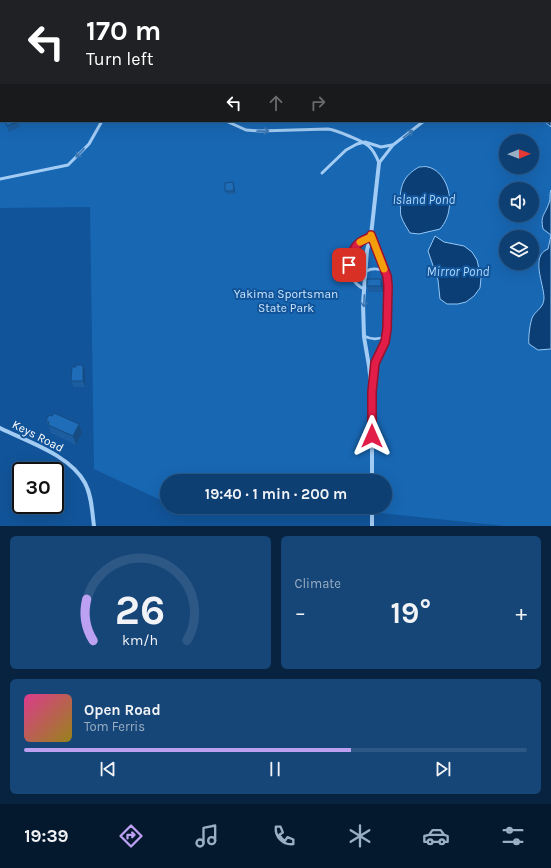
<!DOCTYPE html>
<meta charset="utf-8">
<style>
body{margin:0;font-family:Karla,sans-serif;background:#164678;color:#f1f3f6;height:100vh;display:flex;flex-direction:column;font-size:15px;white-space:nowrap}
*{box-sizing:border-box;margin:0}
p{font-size:13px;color:#9aafc4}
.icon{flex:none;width:22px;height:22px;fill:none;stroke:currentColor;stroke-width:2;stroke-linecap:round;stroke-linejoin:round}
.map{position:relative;height:526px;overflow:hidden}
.details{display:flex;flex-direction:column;gap:10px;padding:10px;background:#07233f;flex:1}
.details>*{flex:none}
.guide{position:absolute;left:0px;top:0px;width:551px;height:122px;box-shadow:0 4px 16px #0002,0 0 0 1px #2d5885;background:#202124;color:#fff;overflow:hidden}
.needle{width:26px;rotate:89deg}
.buttons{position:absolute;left:499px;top:134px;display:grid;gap:8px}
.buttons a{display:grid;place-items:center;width:40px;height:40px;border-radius:50%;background:#0d3f73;box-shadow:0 4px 16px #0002,0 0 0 1px #2d5885;font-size:20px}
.speed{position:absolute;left:12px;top:462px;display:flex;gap:8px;font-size:20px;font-weight:700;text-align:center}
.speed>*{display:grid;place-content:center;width:52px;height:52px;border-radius:50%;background:#0d3f73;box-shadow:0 4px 16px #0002,0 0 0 1px #2d5885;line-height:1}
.speed .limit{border:2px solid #111;border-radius:6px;background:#fff;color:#111}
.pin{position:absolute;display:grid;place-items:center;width:34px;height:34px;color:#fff;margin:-17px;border-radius:8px;box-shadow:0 2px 6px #0006}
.me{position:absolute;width:44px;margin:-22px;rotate:0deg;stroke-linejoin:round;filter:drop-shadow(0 0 3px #0008)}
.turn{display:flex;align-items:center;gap:14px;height:84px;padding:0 20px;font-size:18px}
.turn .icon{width:52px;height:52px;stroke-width:2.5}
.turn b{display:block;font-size:28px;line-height:34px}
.lanes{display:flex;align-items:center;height:38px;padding:0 20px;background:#0003;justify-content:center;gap:20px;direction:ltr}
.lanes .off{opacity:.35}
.big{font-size:30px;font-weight:700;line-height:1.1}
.details .widget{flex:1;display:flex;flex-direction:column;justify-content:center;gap:6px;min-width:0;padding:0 14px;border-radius:6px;background:#164678}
.details .dial{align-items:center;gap:0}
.dial svg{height:104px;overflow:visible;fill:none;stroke:#2d5885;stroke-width:7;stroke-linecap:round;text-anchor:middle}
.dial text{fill:#f1f3f6;stroke:none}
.song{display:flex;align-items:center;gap:12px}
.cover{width:48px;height:48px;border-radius:6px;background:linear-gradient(135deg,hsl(330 70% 55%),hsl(50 70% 35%))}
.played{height:4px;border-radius:2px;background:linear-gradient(90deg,#bca0f2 65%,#2d5885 65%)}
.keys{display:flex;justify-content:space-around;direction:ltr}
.heat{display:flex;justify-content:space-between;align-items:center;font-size:22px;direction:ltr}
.details .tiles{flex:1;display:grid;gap:10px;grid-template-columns:1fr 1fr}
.widget:last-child{grid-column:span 2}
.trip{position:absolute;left:160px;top:474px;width:232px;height:40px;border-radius:20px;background:#0d3f73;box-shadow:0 4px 16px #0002,0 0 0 1px #2d5885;font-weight:700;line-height:40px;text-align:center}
.menu{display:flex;height:64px;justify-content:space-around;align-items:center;background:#05192e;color:#9aafc4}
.menu .icon{width:28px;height:28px}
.menu .on{color:#bca0f2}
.menu b{font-size:18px;color:#f1f3f6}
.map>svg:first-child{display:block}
</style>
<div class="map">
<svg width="551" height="526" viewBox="0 0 551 526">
<rect width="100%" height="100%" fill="#115499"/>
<!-- green -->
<path fill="#1867b3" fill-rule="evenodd" d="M0,0H551V526H505L370,512L364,507H385V481H167V503L94,469L90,207L0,208ZM1,1H550V121H1ZM506,141H532V167H506ZM506,189H532V215H506ZM506,237H532V263H506Z"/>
<!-- water -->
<g fill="#0a3e75" stroke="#94c8f7">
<path d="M504,0H551V127L544,121H550V1Z"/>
<path d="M419,167C422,167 425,166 428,167C445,171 452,194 449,209C448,217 445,223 440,229L419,234L410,233C407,228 403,222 401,216C400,213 401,208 400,204C400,186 403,176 419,167Z"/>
<path d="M551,190V349L538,350L529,344C528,339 530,321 533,316C537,310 544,307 544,298C544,284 530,256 548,249L551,235L543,229C540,215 545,215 549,203C551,199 549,194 551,190Z"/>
<path d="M435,236L444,242L464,246L472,252L477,260L481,278L480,288L474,296L466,302L458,304H447L440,299L438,280L428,251Z"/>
</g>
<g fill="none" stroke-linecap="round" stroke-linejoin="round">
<!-- service -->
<g stroke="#a3ccf4" stroke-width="3">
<path d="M218,0L220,1"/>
<path d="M462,0L463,1"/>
<path d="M29,1L31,0"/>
<path d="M67,1L68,0"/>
<path d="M84,1V0"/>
<path d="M123,1V0"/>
<path d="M248,1L249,0"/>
<path d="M323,1L328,0"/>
<path d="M0,22L1,21"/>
<path d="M0,48H1"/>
<path d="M0,76L1,75"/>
<path d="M0,108L1,107"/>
<path d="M226,121L246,130L259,131L328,129C335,130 342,133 349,136C366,143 372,145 379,163L393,145L424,121"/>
<path d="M322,173L346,150L357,144L365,142L381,147L392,145"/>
<path d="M0,179L68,165L89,144L102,121"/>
<path d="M366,271C373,268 378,268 385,272"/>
<path d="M364,289C341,278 346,243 371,237"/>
<path d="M364,336C372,340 378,340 386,336"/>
</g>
<!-- minor -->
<g stroke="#a3ccf4" stroke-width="4">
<path d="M372,236L387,276L388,286L387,329L385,342L375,363L373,384"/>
<path d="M0,428C28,442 70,455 85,483C92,496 92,512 94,526"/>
<path d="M372,481V392L369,366L364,337L363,304L367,250L371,235L379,163"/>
<path d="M372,507V526"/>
</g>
</g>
<!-- wall -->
<g fill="#1b5d9e">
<path d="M5,121H18L20,127L9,132Z"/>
<path d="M234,185L235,194H226L225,191Z"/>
<path d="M381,279L383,285V292H369L367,286Z"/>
<path d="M85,371V387H74L71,381Z"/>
<path d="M52,416L79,424L82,433L76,445L51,433L46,420Z"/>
</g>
<!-- shaded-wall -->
<g fill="#164c81">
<path d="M233,182L234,185L235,194L234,191Z"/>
<path d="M381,279L383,285V292L381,286Z"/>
<path d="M83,365L85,371V387L83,381Z"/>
<path d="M79,424L82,433L76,445L73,436Z"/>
</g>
<!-- building -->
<g fill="#1f6cb8" stroke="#164c81">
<path d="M5,121H18V122L7,126Z"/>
<path d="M233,182L234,191H225V183Z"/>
<rect x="367" y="279" width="14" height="7"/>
<path d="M76,365H83V381H71L72,367H76Z"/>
<path d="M54,413L79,424L73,436L48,425L49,422L46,420L49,415L52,416Z"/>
</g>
<!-- one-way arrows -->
<defs><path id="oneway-shaft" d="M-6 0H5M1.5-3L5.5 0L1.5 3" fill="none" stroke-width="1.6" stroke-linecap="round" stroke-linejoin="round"/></defs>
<g stroke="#3d78b4">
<use href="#oneway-shaft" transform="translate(263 131) rotate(-1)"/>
<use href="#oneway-shaft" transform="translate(408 134) rotate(-38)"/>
<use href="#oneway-shaft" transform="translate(80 153) rotate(133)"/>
<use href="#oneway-shaft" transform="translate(364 301) rotate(93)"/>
</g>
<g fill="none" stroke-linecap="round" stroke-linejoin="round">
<defs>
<path id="route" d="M349,265C351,251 356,241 371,237V235L387,276L388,286L387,329L385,342L375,363L372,392V436"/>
</defs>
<!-- route casing -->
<use href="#route" stroke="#92132f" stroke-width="10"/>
<!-- route -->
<use href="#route" stroke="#e11d48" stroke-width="7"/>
<!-- slow -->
<path stroke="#f59e0b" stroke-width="7" d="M360,242L371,237V235L384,269"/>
</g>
<g text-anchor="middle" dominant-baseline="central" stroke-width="4" stroke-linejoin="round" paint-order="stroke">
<!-- park labels -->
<g font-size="12" fill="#cbe5fe" stroke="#115499">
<text x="286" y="294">Yakima Sportsman<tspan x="286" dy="14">State Park</tspan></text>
</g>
<!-- street labels -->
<g font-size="12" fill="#fff" stroke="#115499">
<text transform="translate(38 436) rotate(27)">Keys Road</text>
</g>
<!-- water labels -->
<g font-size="13" font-style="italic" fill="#afd6fb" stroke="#115499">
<text x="424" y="199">Island Pond</text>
<text x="458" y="271">Mirror Pond</text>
</g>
</g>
</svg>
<div class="buttons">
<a><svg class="needle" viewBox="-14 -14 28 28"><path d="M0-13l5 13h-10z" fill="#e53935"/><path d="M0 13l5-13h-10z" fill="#9aafc4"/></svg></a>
<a><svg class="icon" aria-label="sound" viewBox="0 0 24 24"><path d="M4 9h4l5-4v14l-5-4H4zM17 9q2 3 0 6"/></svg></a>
<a><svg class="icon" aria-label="layers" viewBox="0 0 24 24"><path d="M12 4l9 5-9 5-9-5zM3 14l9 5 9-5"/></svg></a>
</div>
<div class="speed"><div class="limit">30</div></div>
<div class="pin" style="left:349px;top:265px;background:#d93025"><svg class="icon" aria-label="arrive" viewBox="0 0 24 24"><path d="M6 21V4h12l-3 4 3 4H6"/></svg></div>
<svg class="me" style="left:372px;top:436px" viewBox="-20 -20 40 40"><path d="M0-17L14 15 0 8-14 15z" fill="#e11d48" stroke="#fff" stroke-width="4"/></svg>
<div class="trip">19:40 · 1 min · 200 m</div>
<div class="guide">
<div class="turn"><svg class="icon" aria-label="left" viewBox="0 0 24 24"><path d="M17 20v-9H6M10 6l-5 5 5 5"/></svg><div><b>170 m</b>Turn left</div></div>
<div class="lanes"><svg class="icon" aria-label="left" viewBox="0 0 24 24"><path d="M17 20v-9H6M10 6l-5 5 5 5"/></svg><svg class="icon off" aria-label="ahead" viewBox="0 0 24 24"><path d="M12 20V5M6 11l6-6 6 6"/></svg><svg class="icon off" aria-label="right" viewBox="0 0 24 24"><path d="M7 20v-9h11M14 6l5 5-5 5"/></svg></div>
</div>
</div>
<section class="details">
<div class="tiles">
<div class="widget dial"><svg viewBox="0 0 100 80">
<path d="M14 69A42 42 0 1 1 86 69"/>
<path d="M14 69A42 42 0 0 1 9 37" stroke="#bca0f2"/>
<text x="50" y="56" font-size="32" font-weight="700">26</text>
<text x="50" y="72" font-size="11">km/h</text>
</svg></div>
<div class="widget"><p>Climate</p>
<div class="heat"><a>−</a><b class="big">19°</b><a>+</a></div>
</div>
<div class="widget">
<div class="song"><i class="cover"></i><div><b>Open Road</b><p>Tom Ferris</p></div></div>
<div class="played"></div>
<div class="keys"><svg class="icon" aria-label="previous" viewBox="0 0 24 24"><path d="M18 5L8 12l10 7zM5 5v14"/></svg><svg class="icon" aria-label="pause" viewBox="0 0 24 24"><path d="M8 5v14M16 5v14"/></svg><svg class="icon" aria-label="next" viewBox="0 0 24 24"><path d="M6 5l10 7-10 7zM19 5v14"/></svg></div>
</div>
</div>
</section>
<nav class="menu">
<b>19:39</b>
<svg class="icon on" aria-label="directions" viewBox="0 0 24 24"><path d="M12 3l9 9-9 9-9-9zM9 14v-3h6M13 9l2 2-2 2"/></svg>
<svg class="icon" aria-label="music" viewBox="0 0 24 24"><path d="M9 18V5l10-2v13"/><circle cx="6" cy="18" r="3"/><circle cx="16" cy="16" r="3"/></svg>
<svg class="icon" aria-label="phone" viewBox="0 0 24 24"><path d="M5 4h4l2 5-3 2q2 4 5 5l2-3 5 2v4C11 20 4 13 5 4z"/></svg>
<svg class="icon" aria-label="climate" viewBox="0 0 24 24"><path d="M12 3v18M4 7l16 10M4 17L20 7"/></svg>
<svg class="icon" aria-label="car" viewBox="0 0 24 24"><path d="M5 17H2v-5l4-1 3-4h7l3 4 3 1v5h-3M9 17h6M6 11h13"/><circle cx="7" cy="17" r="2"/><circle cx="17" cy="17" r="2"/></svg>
<svg class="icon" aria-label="filters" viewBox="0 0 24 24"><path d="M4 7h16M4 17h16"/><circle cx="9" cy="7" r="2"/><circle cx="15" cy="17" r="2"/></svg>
</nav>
